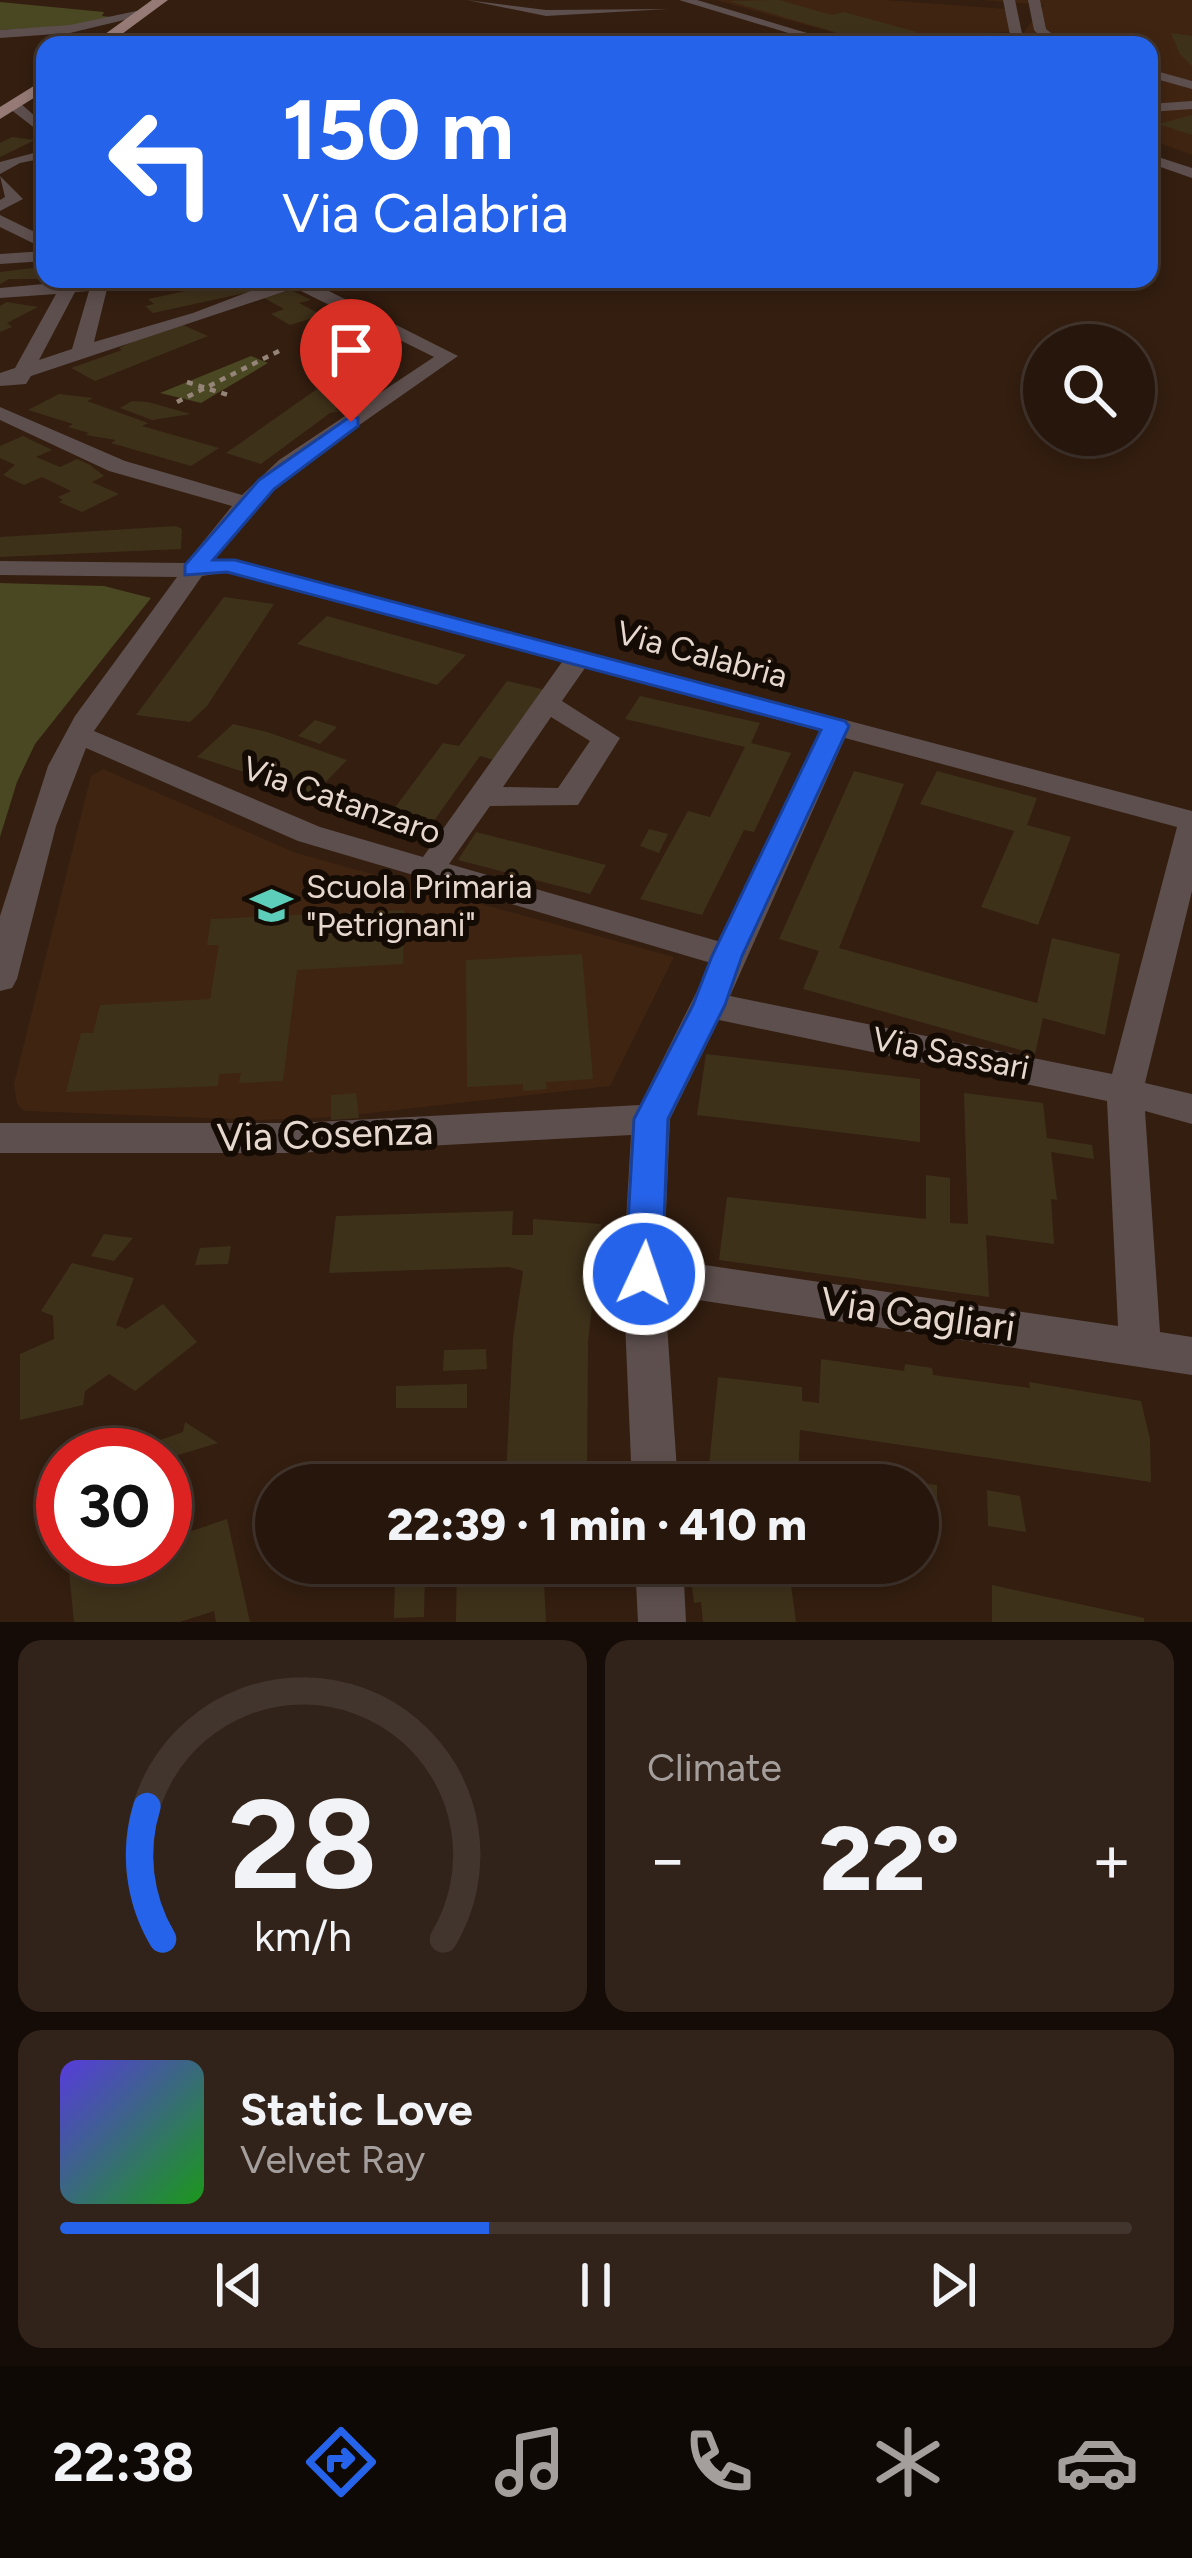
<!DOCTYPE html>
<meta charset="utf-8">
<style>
body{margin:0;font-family:Figtree,sans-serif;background:#32231a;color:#f1f3f6;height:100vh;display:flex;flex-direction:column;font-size:45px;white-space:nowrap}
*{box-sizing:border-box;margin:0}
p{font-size:39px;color:#a49f9d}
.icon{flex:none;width:66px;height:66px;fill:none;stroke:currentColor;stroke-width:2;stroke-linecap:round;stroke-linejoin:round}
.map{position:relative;height:1622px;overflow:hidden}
.details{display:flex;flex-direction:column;gap:18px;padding:18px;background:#150c07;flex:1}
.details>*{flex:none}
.hud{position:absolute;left:36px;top:36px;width:1122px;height:252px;border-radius:24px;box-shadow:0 6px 18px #0003,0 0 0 3px #42352d;background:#2563eb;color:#fff;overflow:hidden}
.buttons{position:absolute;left:1023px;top:324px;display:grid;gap:24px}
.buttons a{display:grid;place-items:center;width:132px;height:132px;border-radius:50%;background:#26160c;box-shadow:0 6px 18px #0003,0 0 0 3px #42352d;font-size:60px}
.speed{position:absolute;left:36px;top:1428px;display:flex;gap:24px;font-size:60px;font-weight:700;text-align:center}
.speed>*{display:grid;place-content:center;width:156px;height:156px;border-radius:50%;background:#26160c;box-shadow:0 6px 18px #0003,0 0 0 3px #42352d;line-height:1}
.speed .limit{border:18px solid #d22;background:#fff;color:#111}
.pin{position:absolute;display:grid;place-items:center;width:102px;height:102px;color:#fff;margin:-123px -51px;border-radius:50% 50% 50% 0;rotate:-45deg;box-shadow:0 0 12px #0007}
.pin .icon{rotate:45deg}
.me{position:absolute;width:132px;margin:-66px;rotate:3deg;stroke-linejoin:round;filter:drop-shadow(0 0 9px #0008)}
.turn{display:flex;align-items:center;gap:42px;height:252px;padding:0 48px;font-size:54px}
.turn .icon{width:156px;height:156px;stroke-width:2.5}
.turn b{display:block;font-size:84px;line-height:102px}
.big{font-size:90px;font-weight:800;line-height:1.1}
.details .card{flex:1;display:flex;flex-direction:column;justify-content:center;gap:18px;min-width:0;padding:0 42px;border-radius:24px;background:#32231a}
.details .dial{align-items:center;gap:0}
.dial svg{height:312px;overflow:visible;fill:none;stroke:#42352d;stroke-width:7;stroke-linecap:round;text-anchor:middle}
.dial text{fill:#f1f3f6;stroke:none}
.song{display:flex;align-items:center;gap:36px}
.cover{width:144px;height:144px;border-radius:18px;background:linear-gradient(135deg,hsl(250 70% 55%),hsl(120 70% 35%))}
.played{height:12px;border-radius:6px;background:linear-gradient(90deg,#2563eb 40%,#42352d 40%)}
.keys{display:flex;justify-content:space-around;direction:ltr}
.heat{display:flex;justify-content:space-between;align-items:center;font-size:66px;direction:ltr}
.details .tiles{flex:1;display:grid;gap:18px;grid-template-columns:1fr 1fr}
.card:last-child{grid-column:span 2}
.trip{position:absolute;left:255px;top:1464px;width:684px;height:120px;border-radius:60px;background:#26160c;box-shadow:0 6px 18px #0003,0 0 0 3px #42352d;font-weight:800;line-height:120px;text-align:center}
.dock{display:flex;height:192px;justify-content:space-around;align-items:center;background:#0f0905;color:#a49f9d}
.dock .icon{width:84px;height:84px}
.dock .current{color:#2563eb}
.dock b{font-size:54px;color:#f1f3f6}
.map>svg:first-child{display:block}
</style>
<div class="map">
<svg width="1192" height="1622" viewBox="0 0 1192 1622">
<rect width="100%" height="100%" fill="#331e10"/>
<!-- built -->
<g fill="#3f2411">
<path d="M716,0H885L1007,9L1011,32L985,33L987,40L964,45H878Z"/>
<path d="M981,0H1192V155L1149,139V45H1014L1044,5Z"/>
<path d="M103,769L296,853L674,957L610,1086L335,1117L260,1120L24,1111L17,1104L14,1084L91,776Z"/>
</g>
<!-- green -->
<g fill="#4a4723">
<path d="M0,2L104,12L102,16L111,17L73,26L0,30Z"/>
<path d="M251,356L268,363L201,403L160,393Z"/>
<path d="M0,583L104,586L151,598L35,744L17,782L0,837Z"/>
</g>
<!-- building -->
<g fill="#3e311a">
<path d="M779,0L832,15L844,12L917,32L872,43L729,1Z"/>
<path d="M1171,33L1192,36V66L1180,54Z"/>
<path d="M1192,115V135L1158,124Z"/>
<path d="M12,137L35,140L0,157V143Z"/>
<path d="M36,261H45L44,279H9L0,284V272L33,268Z"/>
<path d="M237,280L258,290L153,313L145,306L154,304L148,299Z"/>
<path d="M291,290L311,300L299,303L322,315L290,325L271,314L284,309L264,298Z"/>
<path d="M7,302L38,307L7,323L12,327L0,332V306Z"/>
<path d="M344,314L360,325L349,329L374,342L342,352L324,343L336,336L312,324Z"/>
<path d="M183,325L208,336L95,381L71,368L122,350L119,348L149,334Z"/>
<path d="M364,356L397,364L352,393L357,395L335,410L341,411L330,413L261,464L226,453Z"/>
<path d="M59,394L93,398L87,401L148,423L142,426L219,448L191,466L111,443L116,440L85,435L89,433L68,427L73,424L28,410Z"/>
<path d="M132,401L148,402L191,414L152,420L120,408Z"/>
<path d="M23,436L52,450L36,457L60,467L77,459L90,465L104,476L92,482L119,494L82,512L59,502L63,500L58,497L71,491L42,477L24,485L3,475L15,465L0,458V446Z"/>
<path d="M176,526L182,529L181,549L0,557V537Z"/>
<path d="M224,597L274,604L207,706L190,722L136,715Z"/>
<path d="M327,616L466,655L437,685L297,644Z"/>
<path d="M507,681L546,690L497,761L480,756L426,832L385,821L443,743L459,746Z"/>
<path d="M640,696L760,723L751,743L791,753L754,832L744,830L702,915L640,899L688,811L710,817L745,747L625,719Z"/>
<path d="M315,720L337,727L320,744L298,736Z"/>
<path d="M233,724L267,732L347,760L314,794L197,757Z"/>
<path d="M854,771L904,784L839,948L1037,1003L1052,938L1120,954L1105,1035L1043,1018L1035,1054L803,989L819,951L779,939Z"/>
<path d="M937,771L1037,798L1027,825L1071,837L1038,925L981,907L1014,831L920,804Z"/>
<path d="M649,829L668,834L659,853L640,846Z"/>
<path d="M476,832L606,865L590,894L458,860Z"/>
<path d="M404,910L403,964L297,970L283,1081L239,1083L241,1073L219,1074L218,1086L66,1092L81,1033H93L100,1005L210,999L219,945H207L211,919Z"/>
<path d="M582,954L593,1079L546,1082L547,1089L523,1091V1084L467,1087L466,960Z"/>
<path d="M706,1054L920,1079V1142L697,1115Z"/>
<path d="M356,1093L359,1118L331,1120V1095Z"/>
<path d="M964,1093L1043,1103L1047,1138L1092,1145L1094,1159L1051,1152L1057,1200L1051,1199L1054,1244L986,1235L989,1297L719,1260L727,1197L926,1219V1175L950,1178V1223L968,1224Z"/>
<path d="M513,1211L512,1235H533V1219L601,1224L588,1342L587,1479L545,1481V1485H463L464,1477L506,1475L513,1338L523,1271L509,1267L329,1273L336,1216Z"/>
<path d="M104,1234L133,1238L114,1261L91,1256Z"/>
<path d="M231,1246L228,1264L195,1265L200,1248Z"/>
<path d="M72,1263L134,1278L116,1325L126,1329L163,1304L197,1342L135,1391L109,1374L85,1391L83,1405L20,1420V1354L54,1339L53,1316L41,1311Z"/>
<path d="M486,1349L487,1369L443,1371L444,1350Z"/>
<path d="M821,1359L904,1371L905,1364L932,1368L933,1375L1030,1388L1029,1382L1141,1401L1150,1439L1151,1482L800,1430L798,1485H707L718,1377L802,1387V1401L819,1403Z"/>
<path d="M467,1384V1408H396V1386Z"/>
<path d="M185,1422L218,1443L165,1459V1455H117L183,1432Z"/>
<path d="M918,1483L937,1485V1512L918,1511Z"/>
<path d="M987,1490L1020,1496L1026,1532L988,1526Z"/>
<path d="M227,1519L250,1622H216L214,1611L180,1622H74L69,1572L113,1557H165V1540Z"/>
<path d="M457,1563H543L546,1622H456Z"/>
<path d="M698,1563H788L796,1622H703L701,1602L694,1603L690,1571H698Z"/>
<path d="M425,1572L424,1617L394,1618L395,1574Z"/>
<path d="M992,1585L1144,1618V1622H992Z"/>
</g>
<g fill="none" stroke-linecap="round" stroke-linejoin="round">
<!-- path -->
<g stroke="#958478" stroke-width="4.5" stroke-dasharray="6 6" stroke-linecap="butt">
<path d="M187,382L228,395"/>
<path d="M177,402L279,351"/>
</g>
<!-- minor -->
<g fill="#5d4f4d" fill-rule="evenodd">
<path d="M467,0L546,10L668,9L546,16Z"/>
<path d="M679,0H697L847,45H828Z"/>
<path d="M1003,0H1015L1023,38L1041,37L1034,30L1028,0H1040L1046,29L1066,45H1001L1011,40Z"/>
<path d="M141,10L145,15L70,33L0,38V30L70,25Z"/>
<path d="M1149,69L1192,81V89L1149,77Z"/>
<path d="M1192,101V109L1149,112V104Z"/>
<path d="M10,103H20L45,125V136L10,109Z"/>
<path d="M45,150V158L20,163L0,174V162Z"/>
<path d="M1149,154L1192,168V178L1149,163Z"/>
<path d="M0,176L23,199L0,211V200L5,197Z"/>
<path d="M0,215L45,237V249L0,227Z"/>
<path d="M45,251V261L0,264V254Z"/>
<path d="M99,279H170L161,284L107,289L94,342L193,313L282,279H305L458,356L295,470L254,508L214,560H236L1192,811V891L1145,1083L1192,1094V1124L1145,1111L1160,1332L1192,1337V1375L665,1295L678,1485H632L623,1274L631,1135L296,1153H0V1123H296L640,1105L711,963L298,841L86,748L56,826L17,979L12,988L0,991V916L48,766L75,716L177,577L0,575V561L186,563L232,506L109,471L0,420V407L125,461L242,495L279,460L434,357L295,288L31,376L26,384L0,386V373L15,368L56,294L0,298V288ZM89,291L72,349L39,360L75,292ZM227,572L562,662L423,857L320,827L94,731L202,576ZM585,668L820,731L721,942L449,864L490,806L578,805L620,738L562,701ZM551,717L590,741L558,788L503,787ZM845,738L1177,827L1112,1074L730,996ZM719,1020L1107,1101L1118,1326L664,1259L670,1119Z"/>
<path d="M635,1563H683L686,1622H638Z"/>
</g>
<!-- major -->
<g fill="#957a75" fill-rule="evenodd">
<path d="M152,0H168L107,45H90Z"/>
<path d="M45,79V91L0,119V107Z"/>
</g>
</g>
<!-- route -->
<path fill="#2563eb" stroke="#184099" stroke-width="3" d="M351,416L358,418V426L274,489L213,560H235L845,721L849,726L742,956L725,1005L668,1119L662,1274L657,1286L644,1291L630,1286L625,1274L634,1119L693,1005L712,956L821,730L227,572L185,575V565L259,480Z"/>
<!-- icons -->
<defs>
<symbol id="school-bare" viewBox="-9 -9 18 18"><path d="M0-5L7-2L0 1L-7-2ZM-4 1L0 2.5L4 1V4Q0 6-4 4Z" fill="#5cceba" stroke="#140b05" stroke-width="2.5" paint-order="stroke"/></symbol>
</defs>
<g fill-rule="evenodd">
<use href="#school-bare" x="242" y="876" width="59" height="59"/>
</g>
<g text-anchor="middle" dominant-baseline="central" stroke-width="12" stroke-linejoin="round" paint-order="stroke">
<!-- street labels -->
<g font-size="33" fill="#e6d8ce" stroke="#140b05">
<text transform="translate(702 654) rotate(15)">Via Calabria</text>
<text transform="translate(342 800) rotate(19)">Via Catanzaro</text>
<text transform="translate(951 1053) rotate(11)">Via Sassari</text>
</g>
<!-- poi labels -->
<g font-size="33" fill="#e6d8ce" stroke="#140b05" text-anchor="start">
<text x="306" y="886">Scuola Primaria<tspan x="306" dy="38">"Petrignani"</tspan></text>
</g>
<!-- near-street labels -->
<g font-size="39" fill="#e6d8ce" stroke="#140b05">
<text transform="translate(325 1134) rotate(-2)">Via Cosenza</text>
<text transform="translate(918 1314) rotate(8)">Via Cagliari</text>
</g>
</g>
</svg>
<div class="buttons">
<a><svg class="icon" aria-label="search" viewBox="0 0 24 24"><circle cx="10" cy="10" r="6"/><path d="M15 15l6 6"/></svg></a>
</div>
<div class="speed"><div class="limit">30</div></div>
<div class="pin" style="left:351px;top:422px;background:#d93025"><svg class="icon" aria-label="arrive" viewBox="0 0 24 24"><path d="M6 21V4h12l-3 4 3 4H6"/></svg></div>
<svg class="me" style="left:644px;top:1274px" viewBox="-20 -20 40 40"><circle r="17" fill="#2563eb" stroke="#fff" stroke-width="3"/><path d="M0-11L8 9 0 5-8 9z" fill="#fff"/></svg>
<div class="trip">22:39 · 1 min · 410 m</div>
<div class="hud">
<div class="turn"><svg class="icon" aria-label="left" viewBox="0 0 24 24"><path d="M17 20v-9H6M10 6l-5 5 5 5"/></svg><div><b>150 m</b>Via Calabria</div></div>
</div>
</div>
<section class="details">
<div class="tiles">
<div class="card dial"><svg viewBox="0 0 100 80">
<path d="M14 69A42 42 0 1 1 86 69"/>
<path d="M14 69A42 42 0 0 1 10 35" stroke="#2563eb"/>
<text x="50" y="56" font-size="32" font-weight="700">28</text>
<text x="50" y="72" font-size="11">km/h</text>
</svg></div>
<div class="card"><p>Climate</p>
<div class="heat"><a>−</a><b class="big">22°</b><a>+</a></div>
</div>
<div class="card">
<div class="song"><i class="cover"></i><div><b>Static Love</b><p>Velvet Ray</p></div></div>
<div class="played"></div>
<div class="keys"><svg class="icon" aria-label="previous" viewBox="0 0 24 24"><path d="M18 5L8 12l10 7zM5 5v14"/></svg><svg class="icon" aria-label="pause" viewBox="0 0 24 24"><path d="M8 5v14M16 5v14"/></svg><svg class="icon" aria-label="next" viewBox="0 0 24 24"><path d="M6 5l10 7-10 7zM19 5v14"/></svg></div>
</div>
</div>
</section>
<nav class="dock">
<b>22:38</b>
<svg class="icon current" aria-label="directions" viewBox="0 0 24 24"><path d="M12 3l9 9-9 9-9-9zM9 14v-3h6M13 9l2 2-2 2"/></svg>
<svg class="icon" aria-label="music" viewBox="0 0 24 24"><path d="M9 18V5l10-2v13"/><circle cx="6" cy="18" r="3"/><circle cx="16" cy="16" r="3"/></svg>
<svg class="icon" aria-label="phone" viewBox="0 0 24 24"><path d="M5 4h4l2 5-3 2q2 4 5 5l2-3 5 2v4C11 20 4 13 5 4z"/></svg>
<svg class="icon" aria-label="climate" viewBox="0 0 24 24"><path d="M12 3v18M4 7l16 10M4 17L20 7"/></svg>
<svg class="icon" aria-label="car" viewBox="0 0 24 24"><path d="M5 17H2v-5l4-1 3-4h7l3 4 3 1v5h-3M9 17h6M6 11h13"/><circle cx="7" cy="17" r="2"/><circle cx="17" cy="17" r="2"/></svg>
</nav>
